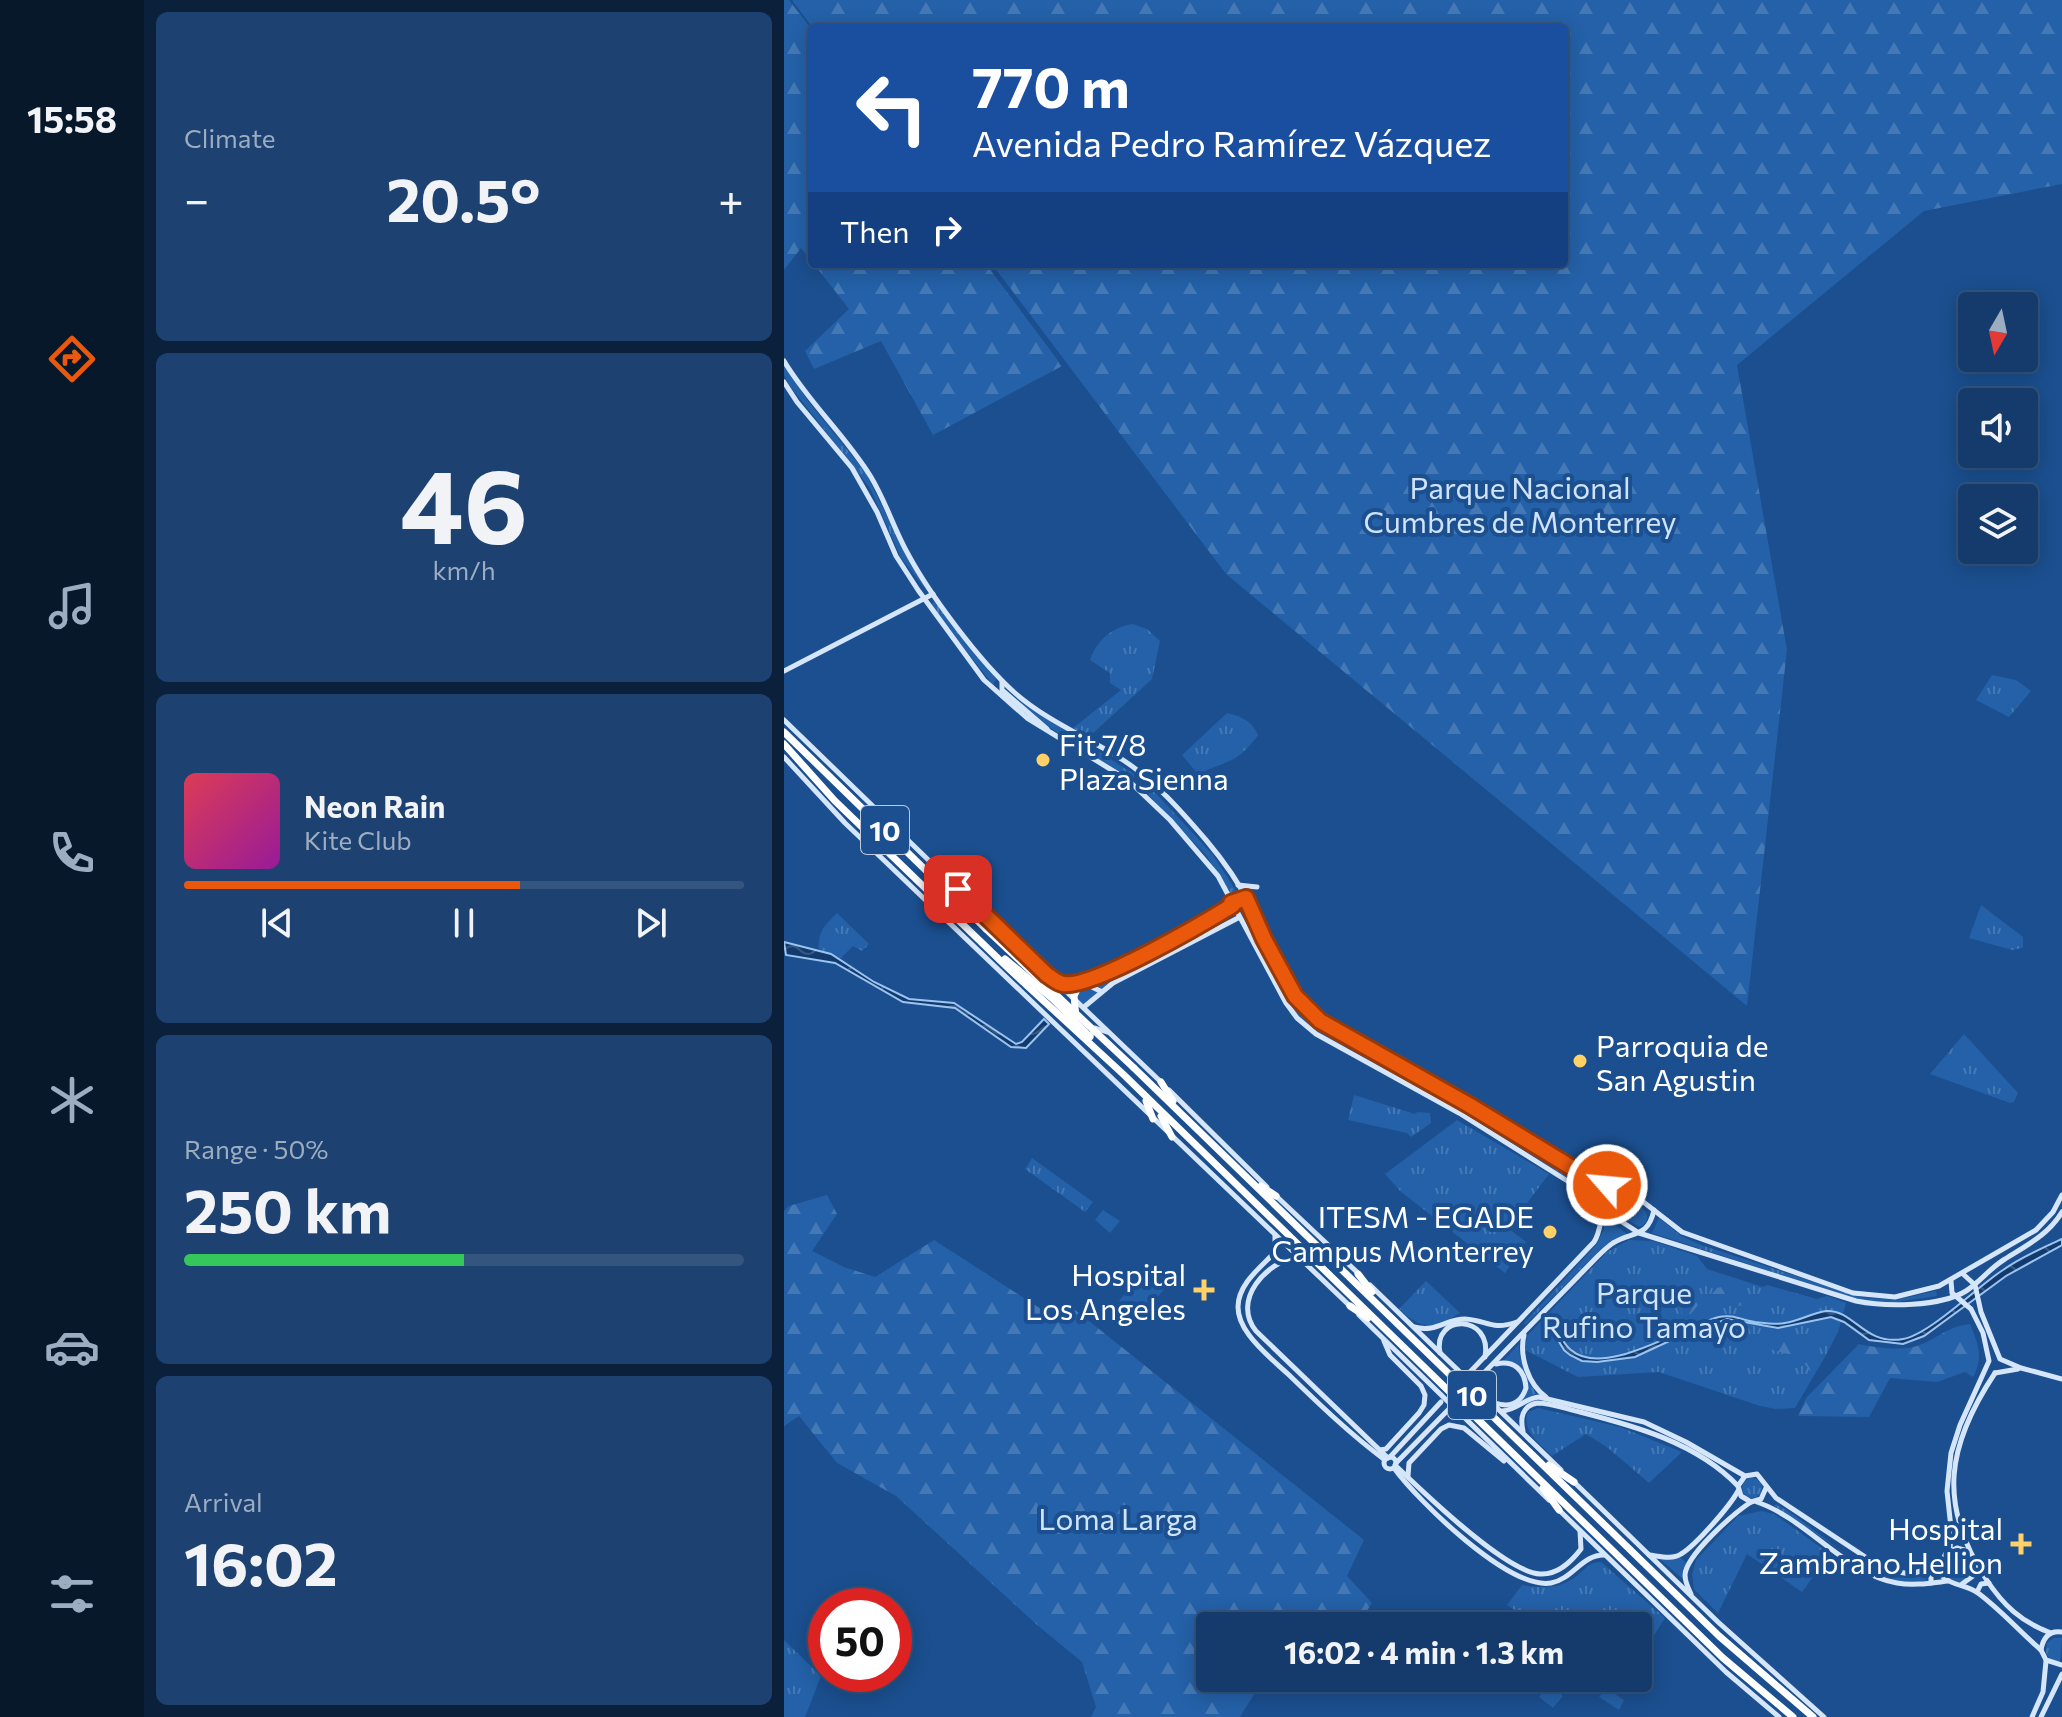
<!DOCTYPE html>
<meta charset="utf-8">
<style>
body{margin:0;font-family:Commissioner,sans-serif;background:#1d4271;color:#f1f3f6;height:100vh;display:flex;flex-direction:column;font-size:30px;white-space:nowrap}
*{box-sizing:border-box;margin:0}
p{font-size:26px;color:#9dadc1}
.icon{flex:none;width:44px;height:44px;fill:none;stroke:currentColor;stroke-width:2;stroke-linecap:round;stroke-linejoin:round}
.map{position:relative;flex:1;overflow:hidden}
.panel{display:flex;flex-direction:column;gap:12px;padding:12px;background:#0b203b;width:640px}
.panel>*{flex:none}
.top-card{position:absolute;left:24px;top:24px;width:760px;height:244px;border-radius:8px;box-shadow:0 4px 20px #0003,0 0 0 2px #33557e;background:#1a4fa0;color:#fff;overflow:hidden}
.needle{width:52px;rotate:189deg}
.buttons{position:absolute;left:1174px;top:292px;display:grid;gap:16px}
.buttons a{display:grid;place-items:center;width:80px;height:80px;border-radius:8px;background:#143b6b;box-shadow:0 4px 20px #0003,0 0 0 2px #33557e;font-size:40px}
.speed{position:absolute;left:24px;top:1588px;display:flex;gap:16px;font-size:40px;font-weight:700;text-align:center}
.speed>*{display:grid;place-content:center;width:104px;height:104px;border-radius:50%;background:#143b6b;box-shadow:0 4px 20px #0003,0 0 0 2px #33557e;line-height:1}
.speed .limit{border:12px solid #d22;background:#fff;color:#111}
.pin{position:absolute;display:grid;place-items:center;width:68px;height:68px;color:#fff;margin:-34px;border-radius:16px;box-shadow:0 4px 12px #0006}
.me{position:absolute;width:88px;margin:-44px;rotate:297deg;stroke-linejoin:round;filter:drop-shadow(0 0 6px #0008)}
.turn{display:flex;align-items:center;gap:28px;height:168px;padding:0 32px;font-size:36px}
.turn .icon{width:104px;height:104px;stroke-width:2.5}
.turn b{display:block;font-size:56px;line-height:68px}
.then{display:flex;align-items:center;height:76px;padding:0 32px;background:#0003;gap:16px;font-size:30px}
.big{font-size:60px;font-weight:700;line-height:1.1}
.panel .tile{flex:1;display:flex;flex-direction:column;justify-content:center;gap:12px;min-width:0;padding:0 28px;border-radius:12px;background:#1d4271}
.panel .dial{align-items:center;gap:0}
.dial b{font-size:104px;line-height:1}
.song{display:flex;align-items:center;gap:24px}
.cover{width:96px;height:96px;border-radius:12px;background:linear-gradient(135deg,hsl(350 70% 55%),hsl(300 70% 35%))}
.played{height:8px;border-radius:4px;background:linear-gradient(90deg,#ea580c 60%,#33557e 60%)}
.keys{display:flex;justify-content:space-around;direction:ltr}
.heat{display:flex;justify-content:space-between;align-items:center;font-size:44px;direction:ltr}
.charge{height:12px;border-radius:6px;background:linear-gradient(90deg,#34c759 50%,#33557e 0)}
.trip{position:absolute;left:412px;top:1612px;width:456px;height:80px;border-radius:8px;background:#143b6b;box-shadow:0 4px 20px #0003,0 0 0 2px #33557e;font-weight:700;line-height:80px;text-align:center}
main{display:flex;flex:1;min-height:0}
.dock{display:flex;flex-direction:column;width:144px;justify-content:space-around;align-items:center;background:#08182b;color:#9dadc1}
.dock .icon{width:56px;height:56px}
.dock .selected{color:#ea580c}
.dock b{font-size:36px;color:#f1f3f6}
.map>svg:first-child{display:block}
</style>
<main>
<nav class="dock">
<b>15:58</b>
<svg class="icon selected" aria-label="directions" viewBox="0 0 24 24"><path d="M12 3l9 9-9 9-9-9zM9 14v-3h6M13 9l2 2-2 2"/></svg>
<svg class="icon" aria-label="music" viewBox="0 0 24 24"><path d="M9 18V5l10-2v13"/><circle cx="6" cy="18" r="3"/><circle cx="16" cy="16" r="3"/></svg>
<svg class="icon" aria-label="phone" viewBox="0 0 24 24"><path d="M5 4h4l2 5-3 2q2 4 5 5l2-3 5 2v4C11 20 4 13 5 4z"/></svg>
<svg class="icon" aria-label="climate" viewBox="0 0 24 24"><path d="M12 3v18M4 7l16 10M4 17L20 7"/></svg>
<svg class="icon" aria-label="car" viewBox="0 0 24 24"><path d="M5 17H2v-5l4-1 3-4h7l3 4 3 1v5h-3M9 17h6M6 11h13"/><circle cx="7" cy="17" r="2"/><circle cx="17" cy="17" r="2"/></svg>
<svg class="icon" aria-label="filters" viewBox="0 0 24 24"><path d="M4 7h16M4 17h16"/><circle cx="9" cy="7" r="2"/><circle cx="15" cy="17" r="2"/></svg>
</nav>
<section class="panel">
<div class="tile"><p>Climate</p>
<div class="heat"><a>−</a><b class="big">20.5°</b><a>+</a></div>
</div>
<div class="tile dial"><b>46</b><p>km/h</p></div>
<div class="tile">
<div class="song"><i class="cover"></i><div><b>Neon Rain</b><p>Kite Club</p></div></div>
<div class="played"></div>
<div class="keys"><svg class="icon" aria-label="previous" viewBox="0 0 24 24"><path d="M18 5L8 12l10 7zM5 5v14"/></svg><svg class="icon" aria-label="pause" viewBox="0 0 24 24"><path d="M8 5v14M16 5v14"/></svg><svg class="icon" aria-label="next" viewBox="0 0 24 24"><path d="M6 5l10 7-10 7zM19 5v14"/></svg></div>
</div>
<div class="tile"><p>Range · 50%</p><b class="big">250 km</b><div class="charge"></div></div>
<div class="tile"><p>Arrival</p><b class="big">16:02</b></div>
</section>
<div class="map">
<svg width="1278" height="1717" viewBox="0 0 1278 1717">
<defs>
<pattern id="grass-tufts" width="24" height="20" patternUnits="userSpaceOnUse" patternTransform="scale(2)"><rect width="24" height="20" fill="#2461a8"/><path d="M3 7l-1-3M5 7V3M7 7l1-3M15 17l-1-3M17 17v-4M19 17l1-3" fill="none" stroke="#4579b5"/></pattern>
<pattern id="forest-firs" width="22" height="20" patternUnits="userSpaceOnUse" patternTransform="scale(2)"><rect width="22" height="20" fill="#2461a8"/><path d="M5 1l3.5 6h-7zM16 11l3.5 6h-7z" fill="#4579b5"/></pattern>
<pattern id="water-waves" width="16" height="10" patternUnits="userSpaceOnUse" patternTransform="scale(2)"><rect width="16" height="10" fill="#123a6d"/><path d="M0 5q4-4 8 0t8 0" fill="none" stroke="#365883"/></pattern>
</defs>
<rect width="100%" height="100%" fill="#1b4f8f"/>
<!-- grass -->
<g fill="url(#grass-tufts)">
<path d="M0,364L24,401L82,473L118,547L142,590L117,558L86,488L6,386L0,375Z"/>
<path d="M150,601L212,679L209,685L147,606Z"/>
<path d="M349,624L363,629L376,641L368,679L305,737L289,728L337,690L326,683V673L306,660C313,640 328,627 349,624Z"/>
<path d="M1208,675L1232,680L1247,691L1225,717L1192,700Z"/>
<path d="M233,700L350,774V778L347,779L269,730Z"/>
<path d="M443,713C458,717 467,720 474,735C453,764 444,760 414,774L398,755Z"/>
<path d="M361,786H365L429,855L454,894L448,897L422,855L361,791Z"/>
<path d="M1197,905L1239,937V948L1228,950L1185,938Z"/>
<path d="M53,913L85,944L78,951L69,946L56,959L35,949C33,932 42,924 53,913Z"/>
<path d="M431,919L433,922L420,932L387,949L386,944Z"/>
<path d="M468,922L509,1001L536,1028L564,1045L562,1050L533,1033L514,1016L504,1004L462,924Z"/>
<path d="M365,955L367,958L300,1006L288,995V992Z"/>
<path d="M1180,1034L1234,1093L1230,1102L1226,1103L1146,1074Z"/>
<path d="M580,1054L668,1098L669,1102L663,1103L579,1059Z"/>
<path d="M570,1095L631,1114L633,1112L646,1113L647,1123L627,1137L623,1133L564,1120Z"/>
<path d="M692,1114H696L794,1177L825,1189L817,1203L804,1191L692,1119Z"/>
<path d="M673,1120L765,1174L724,1228L742,1242L721,1273L616,1191L601,1174Z"/>
<path d="M248,1158L309,1202L301,1212L241,1169Z"/>
<path d="M833,1196C846,1197 877,1215 856,1227L829,1212L826,1204Z"/>
<path d="M820,1217L843,1234L830,1239L818,1248L741,1325L740,1323L813,1244L820,1229Z"/>
<path d="M875,1218L897,1236L917,1245L1076,1297L1111,1300L1152,1291L1153,1296L1111,1302L1075,1300L868,1233Z"/>
<path d="M845,1240L869,1241L913,1256L923,1269L979,1287L983,1285L1033,1299L1043,1296L1062,1303L1054,1332L1042,1355L1011,1408L992,1409L976,1406L875,1372L794,1377L741,1350L743,1336L823,1252Z"/>
<path d="M642,1281L676,1313C650,1329 638,1331 615,1309Z"/>
<path d="M735,1344L736,1358L752,1394L739,1401L744,1383L740,1372L718,1362Z"/>
<path d="M754,1408L836,1427L898,1452L865,1483L824,1448L802,1434L768,1456C756,1444 737,1431 744,1412Z"/>
<circle cx="968" cy="1488" r="10"/>
<path d="M992,1504C1035,1527 1087,1590 1139,1576L1144,1581L1121,1583L1092,1574L990,1506Z"/>
<path d="M977,1511L990,1514L1046,1554L1018,1592L963,1554L934,1613L910,1589L908,1575L912,1560L954,1516Z"/>
<circle cx="1174" cy="1568" r="14"/>
<path d="M896,1557L902,1563L901,1581L876,1559Z"/>
<path d="M817,1562L881,1618L854,1660V1626H755L723,1605L738,1585C759,1589 778,1589 795,1574C803,1567 805,1562 817,1562Z"/>
<path d="M1270,1638H1278L1276,1662L1268,1661L1262,1654L1263,1643Z"/>
<path d="M0,1640L37,1676L21,1717H0Z"/>
</g>
<!-- forest -->
<g fill="url(#forest-firs)">
<path d="M0,0H5L28,30V262L17,248L0,270Z"/>
<path d="M8,0H1278V184L1140,211L953,365L1003,650L963,1006L442,574L208,264H780V28H29Z"/>
<path d="M30,264H202L278,366L149,435L97,341L30,369L21,351L65,309Z"/>
<path d="M43,1195L53,1214L28,1251L60,1267L91,1277L150,1240L271,1318L281,1302L580,1540L563,1576L588,1603L573,1626H426V1678H480L456,1717H307L312,1707L298,1662L252,1624L112,1496L53,1463L15,1416L0,1426V1211L5,1206Z"/>
<path d="M942,1286L975,1301L995,1304L918,1307L933,1288Z"/>
<path d="M896,1293L908,1296L923,1294L905,1316L898,1318Z"/>
<path d="M1186,1324C1194,1343 1200,1359 1189,1377L1181,1372L1153,1382L1106,1378L1085,1417L1014,1416L1022,1398L1075,1344C1092,1348 1117,1351 1133,1346C1155,1338 1162,1327 1186,1324Z"/>
<path d="M994,1334L1029,1339L1035,1346L1036,1353L1026,1371C1012,1349 1000,1357 981,1346Z"/>
</g>
<!-- garden -->
<g fill="#2461a8">
<path d="M46,927L68,944L60,954L38,938Z"/>
<path d="M319,1210L336,1221L326,1233L311,1220Z"/>
<path d="M363,1266L385,1283L357,1318L335,1301Z"/>
<path d="M765,1684L779,1696L769,1708L755,1697Z"/>
<path d="M822,1688L840,1700L835,1710L815,1697Z"/>
</g>
<!-- water -->
<g fill="url(#water-waves)" stroke="#9cc4f0" stroke-width="2">
<path d="M0,942L47,954L90,982L125,999L170,1003L232,1044L238,1042L260,1019L265,1024L242,1048L227,1047L171,1008L119,1002L51,963L2,955Z"/>
<path d="M1278,1239V1245L1222,1276L1140,1336L1119,1344L1085,1340L1060,1322L1047,1317L994,1328L943,1319L894,1337L851,1357L813,1362L798,1361L786,1355L780,1350L764,1323L767,1320C775,1329 777,1343 787,1350C821,1379 898,1326 935,1317C948,1314 958,1320 971,1322C980,1323 992,1325 1001,1323C1015,1321 1028,1313 1042,1311C1070,1309 1080,1346 1119,1339C1145,1335 1194,1286 1219,1270C1237,1257 1258,1248 1278,1239Z"/>
</g>
<g fill="none" stroke-linecap="round" stroke-linejoin="round">
<!-- secondary -->
<g stroke="#d6e6fa" stroke-width="5">
<path d="M0,361C25,403 62,436 87,477C102,502 110,529 124,554C146,595 196,662 231,693C263,721 303,737 339,760C370,780 398,812 422,840C438,859 455,883 466,905C487,949 502,996 543,1026L685,1105L795,1172L853,1197L898,1232L1069,1293L1111,1297L1155,1286L1252,1230L1269,1212L1278,1195"/>
<path d="M0,382L13,402L68,468L93,512L112,556L134,590L200,680L243,718L344,780L386,820L434,876L502,1003L513,1018L532,1034L675,1113L793,1187L826,1214L855,1233L1072,1301C1102,1307 1156,1307 1182,1291C1196,1282 1206,1268 1221,1259C1243,1245 1264,1235 1278,1212"/>
<path d="M0,671L149,594"/>
<path d="M218,681V690L263,729"/>
<path d="M0,720L164,879"/>
<path d="M0,757L61,823L568,1308"/>
<path d="M454,885L473,887"/>
<path d="M174,888L378,1083"/>
<path d="M313,977L308,987L316,991"/>
<path d="M276,984C314,986 414,927 449,905"/>
<path d="M300,1007L329,983L454,918"/>
<path d="M306,1037L311,1028L323,1032"/>
<path d="M385,1090L483,1187"/>
<path d="M490,1194L576,1275"/>
<path d="M491,1235V1252C477,1267 454,1284 454,1307C454,1317 459,1327 465,1335C476,1350 491,1362 504,1374C535,1404 566,1434 601,1460"/>
<path d="M514,1257C483,1261 447,1300 472,1331L604,1458"/>
<path d="M1179,1274L1191,1285L1197,1312L1216,1359L1237,1368L1278,1379"/>
<path d="M586,1285L777,1470"/>
<path d="M575,1315L765,1500"/>
<path d="M630,1327C653,1333 661,1319 681,1319C703,1320 707,1331 733,1322"/>
<path d="M740,1335C735,1356 744,1384 762,1397"/>
<path d="M656,1353C648,1313 709,1314 701,1357"/>
<path d="M685,1373L810,1242C821,1226 813,1197 836,1191"/>
<path d="M1211,1373C1163,1445 1153,1504 1202,1579C1219,1605 1237,1622 1267,1633"/>
<path d="M1211,1373L1234,1369"/>
<path d="M693,1380L813,1257C818,1252 823,1247 829,1243C849,1231 864,1238 870,1210"/>
<path d="M711,1403C726,1408 737,1403 742,1388C741,1370 730,1360 712,1364"/>
<path d="M718,1411C733,1410 741,1398 755,1397L860,1422L902,1442L961,1476"/>
<path d="M739,1431C736,1418 738,1406 753,1403C767,1403 782,1409 796,1412C851,1426 913,1443 954,1486"/>
<path d="M596,1450L602,1449L635,1413L640,1405L641,1395L637,1386L606,1355L600,1341"/>
<path d="M606,1457L657,1402"/>
<circle cx="606" cy="1463" r="6"/>
<path d="M612,1463L665,1409"/>
<path d="M611,1465C638,1491 721,1572 756,1574C774,1575 787,1562 797,1549L796,1531"/>
<path d="M610,1468C634,1501 725,1590 767,1583C789,1579 798,1554 821,1555"/>
<path d="M624,1476L625,1463L657,1429L665,1425L680,1428L720,1461"/>
<path d="M790,1482L934,1622L1040,1717"/>
<path d="M982,1488L977,1499L967,1502L957,1496L954,1486L961,1476L973,1474L992,1498L1101,1570L1127,1574L1143,1569L1157,1560"/>
<path d="M973,1502C1023,1519 1061,1574 1113,1583C1130,1586 1147,1583 1164,1581"/>
<path d="M775,1510L942,1672L995,1717"/>
<path d="M1166,1550L1167,1528L1163,1491L1167,1453L1176,1425L1205,1361L1199,1333L1187,1309L1168,1293L1167,1281"/>
<path d="M1184,1551L1173,1548L1162,1553L1156,1565L1159,1577C1169,1586 1183,1585 1194,1593C1217,1610 1236,1632 1257,1650"/>
<path d="M865,1555C875,1556 888,1560 897,1554C911,1546 946,1506 954,1491"/>
<path d="M1143,1569L1147,1574V1583"/>
<path d="M1178,1584L1189,1576L1193,1565"/>
<path d="M1193,1592L1197,1584L1205,1583"/>
<path d="M907,1594C904,1588 901,1581 901,1575C902,1555 950,1513 967,1502"/>
<path d="M1278,1632C1265,1630 1259,1638 1257,1650L1262,1660L1278,1665"/>
<path d="M1248,1717L1259,1692L1262,1661"/>
<path d="M1257,1717L1278,1674"/>
</g>
<!-- highway -->
<g stroke="#fff" stroke-width="7">
<path d="M0,732L202,929"/>
<path d="M0,744L51,801L224,968L339,1074L939,1658L1009,1717"/>
<path d="M162,877L180,901"/>
<path d="M221,959L269,999L306,1037"/>
<path d="M292,1017L290,996L296,983"/>
<path d="M350,1068L935,1636L1029,1717"/>
<path d="M377,1082L389,1101"/>
<path d="M362,1101L369,1119"/>
<path d="M377,1116L388,1137"/>
<path d="M477,1186L492,1196"/>
<path d="M574,1274L588,1292"/>
<path d="M566,1306L584,1318"/>
<path d="M765,1465L790,1482"/>
<path d="M759,1488L775,1510"/>
</g>
<!-- highway-bridge -->
<path stroke="#fff" stroke-width="7" d="M202,929L350,1068"/>
</g>
<g fill="none" stroke-linecap="round" stroke-linejoin="round">
<defs>
<path id="route" d="M174,889L263,975C268,978 273,983 279,984C308,989 420,923 449,905L447,903L462,898L480,939L511,996L536,1021L685,1105L795,1172L823,1185"/>
</defs>
<!-- route casing -->
<use href="#route" stroke="#983908" stroke-width="20"/>
<!-- route -->
<use href="#route" stroke="#ea580c" stroke-width="14"/>
</g>
<!-- markers -->
<g fill="#ffd166" stroke="#1b4f8f" stroke-width="3">
<circle cx="259" cy="760" r="8"/>
<circle cx="796" cy="1061" r="8"/>
<circle cx="766" cy="1232" r="8"/>
<path d="M416 1278h8v8h8v8h-8v8h-8v-8h-8v-8h8z"/>
<path d="M1233 1532h8v8h8v8h-8v8h-8v-8h-8v-8h8z"/>
</g>
<g text-anchor="middle" dominant-baseline="central" stroke-width="8" stroke-linejoin="round" paint-order="stroke">
<!-- shield labels -->
<g fill="#1b4f8f" stroke="#bbcadd" stroke-width="2">
<rect x="77" y="806" width="48" height="48" rx="6"/>
<rect x="664" y="1371" width="48" height="48" rx="6"/>
</g>
<g font-size="28" font-weight="bold" fill="#fff">
<text x="101" y="830">10</text>
<text x="688" y="1395">10</text>
</g>
<!-- park labels -->
<g font-size="30" fill="#cfe3fa" stroke="#1b4f8f">
<text x="736" y="486">Parque Nacional<tspan x="736" dy="34">Cumbres de Monterrey</tspan></text>
<text x="860" y="1291">Parque<tspan x="860" dy="34">Rufino Tamayo</tspan></text>
<text x="334" y="1517">Loma Larga</text>
</g>
<!-- poi labels -->
<g font-size="30" fill="#fff" stroke="#1b4f8f" text-anchor="end">
<text x="275" y="743" text-anchor="start">Fit 7/8<tspan x="275" dy="34">Plaza Sienna</tspan></text>
<text x="812" y="1044" text-anchor="start">Parroquia de<tspan x="812" dy="34">San Agustin</tspan></text>
<text x="750" y="1215">ITESM - EGADE<tspan x="750" dy="34">Campus Monterrey</tspan></text>
<text x="402" y="1273">Hospital<tspan x="402" dy="34">Los Angeles</tspan></text>
<text x="1219" y="1527">Hospital<tspan x="1219" dy="34">Zambrano Hellion</tspan></text>
</g>
</g>
</svg>
<div class="buttons">
<a><svg class="needle" viewBox="-14 -14 28 28"><path d="M0-13l5 13h-10z" fill="#e53935"/><path d="M0 13l5-13h-10z" fill="#9dadc1"/></svg></a>
<a><svg class="icon" aria-label="sound" viewBox="0 0 24 24"><path d="M4 9h4l5-4v14l-5-4H4zM17 9q2 3 0 6"/></svg></a>
<a><svg class="icon" aria-label="layers" viewBox="0 0 24 24"><path d="M12 4l9 5-9 5-9-5zM3 14l9 5 9-5"/></svg></a>
</div>
<div class="speed"><div class="limit">50</div></div>
<div class="pin" style="left:174px;top:889px;background:#d93025"><svg class="icon" aria-label="arrive" viewBox="0 0 24 24"><path d="M6 21V4h12l-3 4 3 4H6"/></svg></div>
<svg class="me" style="left:823px;top:1185px" viewBox="-20 -20 40 40"><circle r="17" fill="#ea580c" stroke="#fff" stroke-width="3"/><path d="M0-11L8 9 0 5-8 9z" fill="#fff"/></svg>
<div class="trip">16:02 · 4 min · 1.3 km</div>
<div class="top-card">
<div class="turn"><svg class="icon" aria-label="left" viewBox="0 0 24 24"><path d="M17 20v-9H6M10 6l-5 5 5 5"/></svg><div><b>770 m</b>Avenida Pedro Ramírez Vázquez</div></div>
<div class="then">Then<svg class="icon" aria-label="right" viewBox="0 0 24 24"><path d="M7 20v-9h11M14 6l5 5-5 5"/></svg></div>
</div>
</div>
</main>
